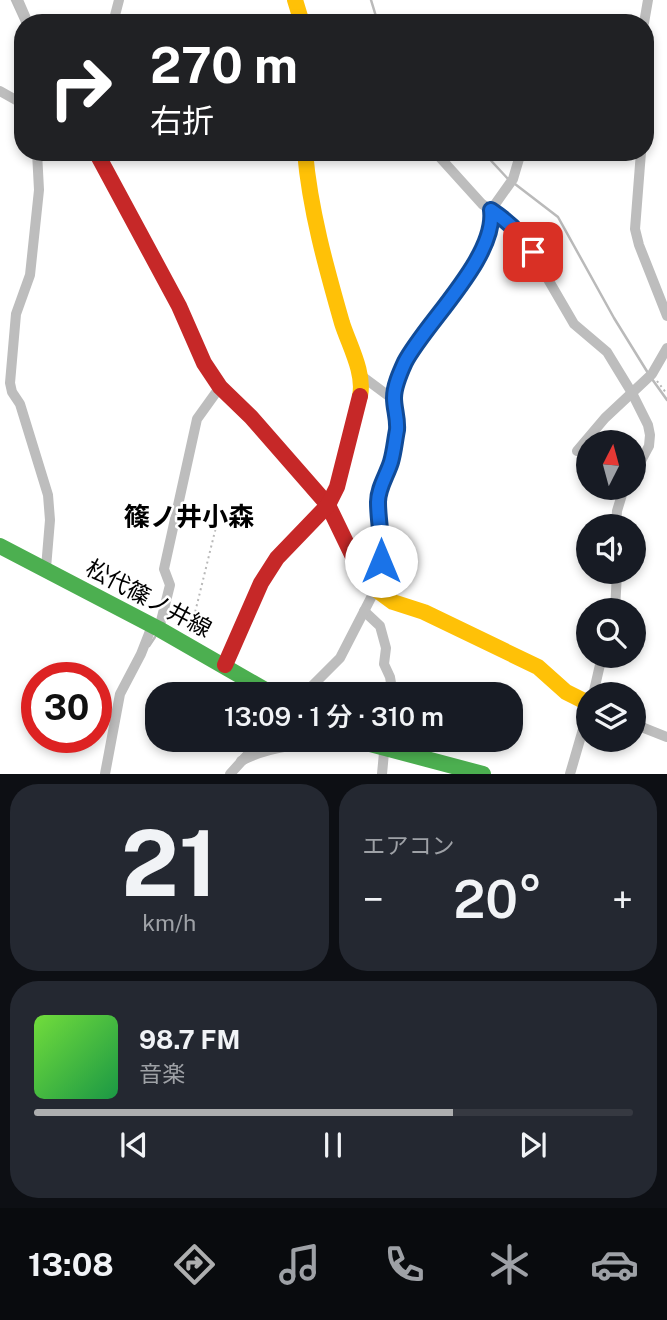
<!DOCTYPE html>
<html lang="ja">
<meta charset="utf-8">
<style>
body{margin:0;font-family:"Public Sans","Noto Sans JP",sans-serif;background:#242831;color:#f1f3f6;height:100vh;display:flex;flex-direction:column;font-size:26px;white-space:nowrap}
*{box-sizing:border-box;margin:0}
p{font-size:23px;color:#9ea1a6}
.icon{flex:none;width:38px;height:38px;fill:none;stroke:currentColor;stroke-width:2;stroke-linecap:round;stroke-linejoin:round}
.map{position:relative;height:774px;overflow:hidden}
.details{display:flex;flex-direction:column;gap:10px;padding:10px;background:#0d0f14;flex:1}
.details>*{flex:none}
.hud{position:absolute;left:14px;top:14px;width:640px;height:147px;border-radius:28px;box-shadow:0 4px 10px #0003;background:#202124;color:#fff;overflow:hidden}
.needle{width:46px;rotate:6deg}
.fabs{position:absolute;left:576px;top:430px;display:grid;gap:14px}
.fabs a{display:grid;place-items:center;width:70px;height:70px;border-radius:50%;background:#171b24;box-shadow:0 4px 10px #0003;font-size:35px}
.speed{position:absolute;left:21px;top:662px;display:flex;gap:14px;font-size:35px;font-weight:700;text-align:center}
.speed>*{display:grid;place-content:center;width:91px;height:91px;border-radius:50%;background:#171b24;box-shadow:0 4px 10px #0003;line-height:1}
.speed .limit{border:10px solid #d22;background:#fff;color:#111}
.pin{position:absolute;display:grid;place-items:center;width:60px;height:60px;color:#fff;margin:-30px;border-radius:14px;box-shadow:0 4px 10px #0006}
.me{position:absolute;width:77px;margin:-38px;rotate:0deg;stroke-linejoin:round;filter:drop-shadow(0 0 5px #0008)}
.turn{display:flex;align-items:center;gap:24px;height:147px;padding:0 21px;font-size:32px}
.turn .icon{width:91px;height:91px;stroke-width:2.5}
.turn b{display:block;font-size:49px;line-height:60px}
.big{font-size:52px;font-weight:600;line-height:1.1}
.details .card{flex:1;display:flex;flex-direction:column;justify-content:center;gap:10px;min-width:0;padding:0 24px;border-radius:28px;background:#242831}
.details .dial{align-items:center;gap:0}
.dial b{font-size:91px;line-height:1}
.song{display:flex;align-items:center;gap:21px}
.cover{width:84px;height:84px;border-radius:10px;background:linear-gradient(135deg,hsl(100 70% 55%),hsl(140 70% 35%))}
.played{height:7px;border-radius:4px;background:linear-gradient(90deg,#adaeaf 70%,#363941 70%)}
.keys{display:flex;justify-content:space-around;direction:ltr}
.heat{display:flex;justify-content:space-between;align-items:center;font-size:38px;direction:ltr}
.details .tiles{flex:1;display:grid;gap:10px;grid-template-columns:1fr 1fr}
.card:last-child{grid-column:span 2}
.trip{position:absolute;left:145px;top:682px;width:378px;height:70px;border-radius:28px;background:#171b24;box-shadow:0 4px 10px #0003;font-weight:600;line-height:70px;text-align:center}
.tabs{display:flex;height:112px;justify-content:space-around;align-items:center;background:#090b0e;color:#9ea1a6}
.tabs .icon{width:49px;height:49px}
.tabs .selected{color:#adaeaf}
.tabs b{font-size:32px;color:#f1f3f6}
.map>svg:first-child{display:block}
</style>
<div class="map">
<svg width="667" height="774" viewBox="0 0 667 774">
<rect width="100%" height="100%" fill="#fff"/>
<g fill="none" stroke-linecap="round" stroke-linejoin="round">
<!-- stream -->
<g stroke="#bababa" stroke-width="2.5">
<path d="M12,0L23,24"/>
<path d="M371,0L378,23"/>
<path d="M483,152L509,180"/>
<path d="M515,184L558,217L614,318L648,373"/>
<path d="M652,379L667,400"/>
<path d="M149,646L155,637"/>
</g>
<!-- path -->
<g stroke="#b8b8b8" stroke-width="2" stroke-dasharray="2 3.5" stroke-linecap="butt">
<path d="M657,381L667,394"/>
<path d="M190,633L216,527"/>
</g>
<!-- street -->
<g stroke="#bdbdbd" stroke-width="10">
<path d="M18,0L28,23"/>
<path d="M113,23L119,0"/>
<path d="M644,23L648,0"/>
<path d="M0,91L23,104"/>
<path d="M37,152L39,190L30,275L16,314L10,383L12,392L20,404L48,495L50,520L46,568"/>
<path d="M435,152L482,204L507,221L524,238L574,324L607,352L632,393L648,425L650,435L649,446L634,474"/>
<path d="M641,152L635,229L639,245L667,316"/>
<path d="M394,400C396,385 399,371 407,359C430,321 496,255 491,210L513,179L521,152"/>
<path d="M577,451L605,418L652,374L667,348"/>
<path d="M616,527L617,511L624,488"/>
<path d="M364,611L380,626L386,648L384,664L390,677L393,695"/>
<path d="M615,611L617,572"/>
<path d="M159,629L170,585L164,569L197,419L220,387"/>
<path d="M303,695L340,658L375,590L381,561L383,541L378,501L381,487L392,461L397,414L394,400L359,374"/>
<path d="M593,695L602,656"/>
<path d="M634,724L667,737"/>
<path d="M241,761C277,742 316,744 356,741"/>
<path d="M105,774L120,694L141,654L152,626"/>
<path d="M230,774L261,740"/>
<path d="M382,774L385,742"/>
<path d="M570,774L588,712"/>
</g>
<!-- fast -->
<g stroke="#4caf50" stroke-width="16">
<path d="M0,546L159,629L274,695"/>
<path d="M355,740L483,774"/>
</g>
<!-- slow -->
<g stroke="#ffc107" stroke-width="16">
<path d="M295,0L302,23"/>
<path d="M305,152C310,210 326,267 342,323C349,345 365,373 360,396"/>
<path d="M374,588L393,602L424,612L538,667L566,692L588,703"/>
</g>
<!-- jam -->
<g stroke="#c62828" stroke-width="16">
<path d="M96,152L179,306L204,363L220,387L251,417L328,505L357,565L374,588"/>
<path d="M225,665L261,583L277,558L328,505L337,487L360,396"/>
</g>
</g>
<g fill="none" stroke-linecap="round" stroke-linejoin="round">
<defs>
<path id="route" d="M381,561C383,541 378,522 378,502C378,488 387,475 391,462C394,452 395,440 397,430C398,418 394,409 394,398C394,386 400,373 405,362C426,322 497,257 491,210C509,222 522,234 533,252"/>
</defs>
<!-- route casing -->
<use href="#route" stroke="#114b97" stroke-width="18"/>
<!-- route -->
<use href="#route" stroke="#1a73e8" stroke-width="12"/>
</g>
<g text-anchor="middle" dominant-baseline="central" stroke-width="5" stroke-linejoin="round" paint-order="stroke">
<!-- street labels -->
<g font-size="23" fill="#000" stroke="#fff">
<text transform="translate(149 598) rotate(28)">松代篠ノ井線</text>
</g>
<!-- quarter labels -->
<g font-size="26" font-weight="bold" fill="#000" stroke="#fff">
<text x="189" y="516">篠ノ井小森</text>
</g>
</g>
</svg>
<div class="fabs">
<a><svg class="needle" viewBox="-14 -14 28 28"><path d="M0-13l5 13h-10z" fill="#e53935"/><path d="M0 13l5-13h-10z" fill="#9ea1a6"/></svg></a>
<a><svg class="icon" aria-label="sound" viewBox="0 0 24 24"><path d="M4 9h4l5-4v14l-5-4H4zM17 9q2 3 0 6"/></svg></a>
<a><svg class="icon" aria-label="search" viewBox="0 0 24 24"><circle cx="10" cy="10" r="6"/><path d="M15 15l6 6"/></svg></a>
<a><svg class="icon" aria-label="layers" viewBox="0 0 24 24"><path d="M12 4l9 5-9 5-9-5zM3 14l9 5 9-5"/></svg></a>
</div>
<div class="speed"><div class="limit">30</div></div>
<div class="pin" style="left:533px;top:252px;background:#d93025"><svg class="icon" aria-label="arrive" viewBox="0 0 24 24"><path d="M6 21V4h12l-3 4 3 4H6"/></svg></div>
<svg class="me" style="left:381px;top:561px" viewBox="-20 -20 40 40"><circle r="19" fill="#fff"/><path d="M0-13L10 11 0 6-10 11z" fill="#1a73e8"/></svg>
<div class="trip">13:09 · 1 分 · 310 m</div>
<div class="hud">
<div class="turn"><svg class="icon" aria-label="right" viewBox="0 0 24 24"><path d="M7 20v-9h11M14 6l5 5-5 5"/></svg><div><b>270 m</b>右折</div></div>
</div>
</div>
<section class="details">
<div class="tiles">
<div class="card dial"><b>21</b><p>km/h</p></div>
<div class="card"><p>エアコン</p>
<div class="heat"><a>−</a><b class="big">20°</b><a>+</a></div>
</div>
<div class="card">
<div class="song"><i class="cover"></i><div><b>98.7 FM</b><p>音楽</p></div></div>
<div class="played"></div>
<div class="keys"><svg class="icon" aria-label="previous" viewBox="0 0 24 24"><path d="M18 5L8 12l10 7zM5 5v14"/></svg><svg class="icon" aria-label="pause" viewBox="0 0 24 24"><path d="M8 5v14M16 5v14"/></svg><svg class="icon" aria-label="next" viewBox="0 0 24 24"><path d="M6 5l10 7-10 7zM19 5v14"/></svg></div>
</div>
</div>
</section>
<nav class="tabs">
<b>13:08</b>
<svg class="icon selected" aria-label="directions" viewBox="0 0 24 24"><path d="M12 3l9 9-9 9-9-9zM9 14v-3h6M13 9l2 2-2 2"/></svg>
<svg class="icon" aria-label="music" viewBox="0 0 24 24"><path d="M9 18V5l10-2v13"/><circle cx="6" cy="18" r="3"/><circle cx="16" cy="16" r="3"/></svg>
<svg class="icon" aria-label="phone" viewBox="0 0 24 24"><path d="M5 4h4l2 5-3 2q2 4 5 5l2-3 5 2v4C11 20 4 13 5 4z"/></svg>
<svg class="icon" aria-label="climate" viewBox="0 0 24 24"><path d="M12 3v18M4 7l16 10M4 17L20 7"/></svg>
<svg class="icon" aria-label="car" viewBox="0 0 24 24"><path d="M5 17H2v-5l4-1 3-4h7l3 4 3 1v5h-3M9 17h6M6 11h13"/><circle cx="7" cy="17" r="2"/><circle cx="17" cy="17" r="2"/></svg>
</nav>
